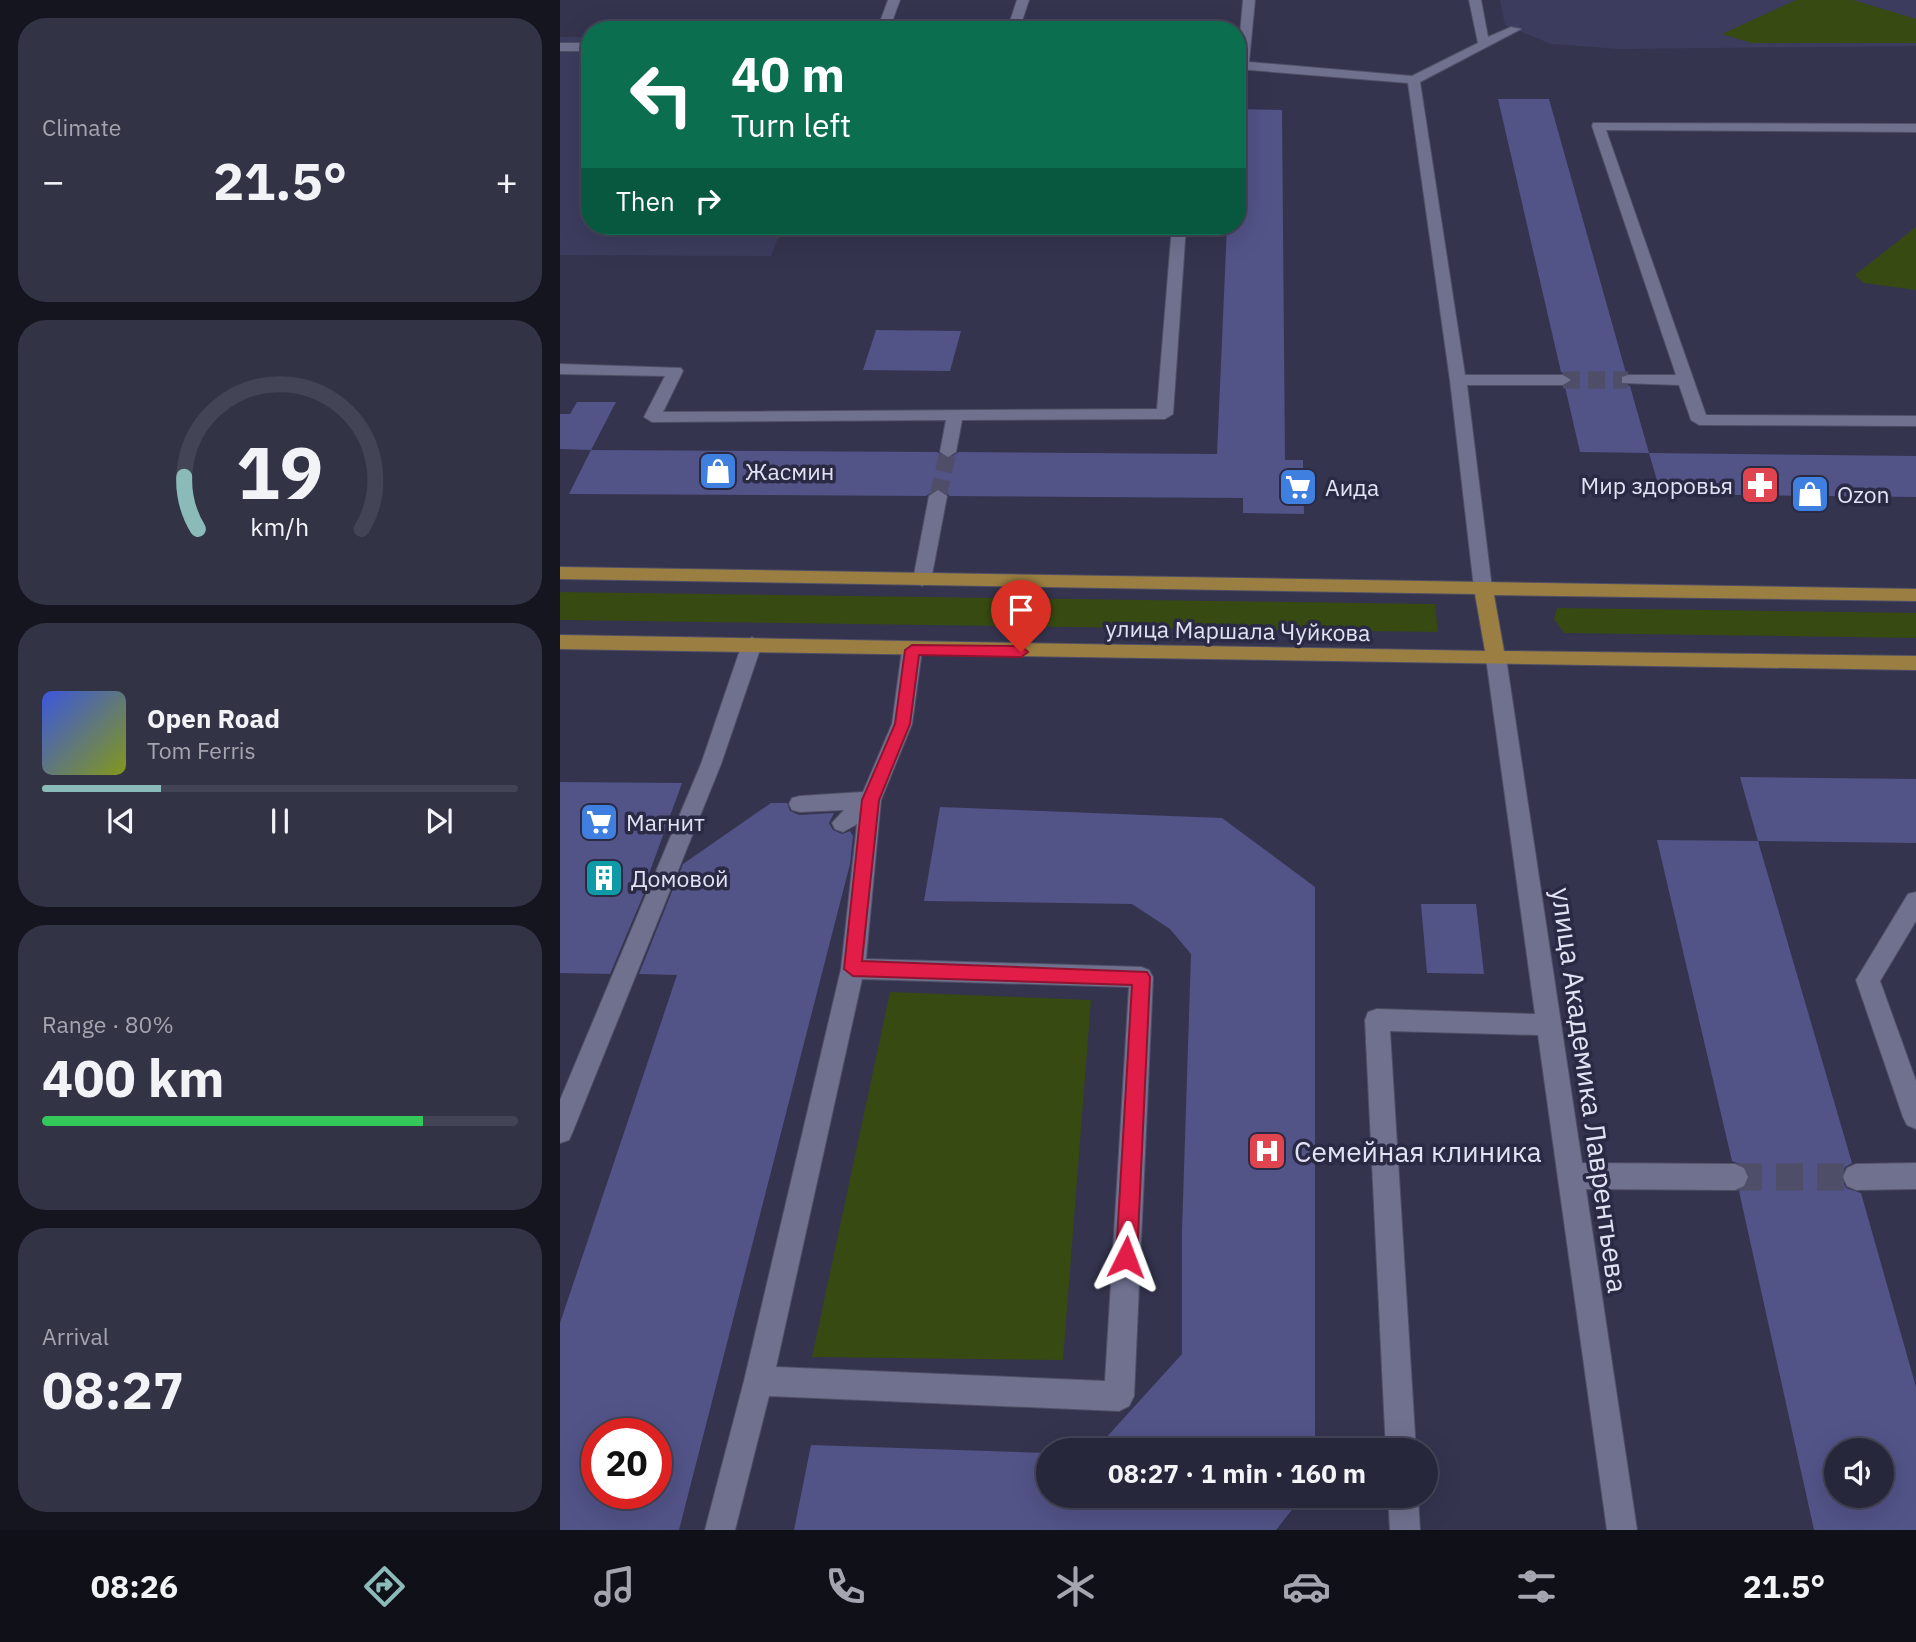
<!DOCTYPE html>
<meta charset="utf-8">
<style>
body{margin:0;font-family:"IBM Plex Sans",sans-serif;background:#333346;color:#f1f3f6;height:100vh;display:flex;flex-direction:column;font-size:26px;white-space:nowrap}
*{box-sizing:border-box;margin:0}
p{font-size:23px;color:#a4a5af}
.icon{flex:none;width:38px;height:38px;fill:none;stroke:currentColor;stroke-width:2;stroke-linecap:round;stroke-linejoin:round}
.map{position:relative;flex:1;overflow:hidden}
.drawer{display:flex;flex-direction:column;gap:18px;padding:18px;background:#151520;width:560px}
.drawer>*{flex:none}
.top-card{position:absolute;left:21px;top:21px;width:665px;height:214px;border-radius:28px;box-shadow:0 7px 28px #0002,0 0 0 2px #434455;background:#0b6e4f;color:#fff;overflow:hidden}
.buttons{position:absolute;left:1264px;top:1438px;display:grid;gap:14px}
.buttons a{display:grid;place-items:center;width:70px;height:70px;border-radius:50%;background:#27273b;box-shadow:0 7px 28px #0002,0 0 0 2px #434455;font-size:35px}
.speed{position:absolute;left:21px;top:1418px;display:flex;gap:14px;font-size:35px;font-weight:700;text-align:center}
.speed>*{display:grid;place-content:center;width:91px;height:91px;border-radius:50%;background:#27273b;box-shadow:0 7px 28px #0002,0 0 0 2px #434455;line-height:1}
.speed .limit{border:10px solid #d22;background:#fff;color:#111}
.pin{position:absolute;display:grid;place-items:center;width:60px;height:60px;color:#fff;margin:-72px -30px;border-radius:50% 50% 50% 0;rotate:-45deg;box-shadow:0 0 7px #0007}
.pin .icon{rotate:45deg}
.me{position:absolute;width:77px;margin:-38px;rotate:3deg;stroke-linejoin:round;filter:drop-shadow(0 0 5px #0008)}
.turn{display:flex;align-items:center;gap:24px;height:147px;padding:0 35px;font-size:32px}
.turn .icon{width:91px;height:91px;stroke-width:2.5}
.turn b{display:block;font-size:49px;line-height:60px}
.then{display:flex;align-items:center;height:66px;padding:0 35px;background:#0003;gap:14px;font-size:26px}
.big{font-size:52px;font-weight:800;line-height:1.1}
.drawer .widget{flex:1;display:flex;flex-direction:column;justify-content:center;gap:10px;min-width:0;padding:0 24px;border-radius:28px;background:#333346}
.drawer .dial{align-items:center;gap:0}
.dial svg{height:182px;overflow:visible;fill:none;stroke:#434455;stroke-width:7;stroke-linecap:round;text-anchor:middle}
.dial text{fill:#f1f3f6;stroke:none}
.song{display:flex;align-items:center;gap:21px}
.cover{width:84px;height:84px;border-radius:10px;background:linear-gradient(135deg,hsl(230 70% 55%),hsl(70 70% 35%))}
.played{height:7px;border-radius:4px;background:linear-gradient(90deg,#8bbbb9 25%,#434455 25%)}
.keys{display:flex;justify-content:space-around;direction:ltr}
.heat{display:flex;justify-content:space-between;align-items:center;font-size:38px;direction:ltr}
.charge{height:10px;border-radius:5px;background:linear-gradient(90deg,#34c759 80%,#434455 0)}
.trip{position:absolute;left:476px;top:1438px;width:402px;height:70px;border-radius:35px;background:#27273b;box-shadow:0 7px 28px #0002,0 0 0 2px #434455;font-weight:800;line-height:70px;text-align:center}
.dock{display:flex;height:112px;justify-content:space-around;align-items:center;background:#101018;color:#a4a5af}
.dock .icon{width:49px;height:49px}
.dock .active{color:#8bbbb9}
.dock b{font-size:32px;color:#f1f3f6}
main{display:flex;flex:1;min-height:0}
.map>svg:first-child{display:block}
</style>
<main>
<section class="drawer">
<div class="widget"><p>Climate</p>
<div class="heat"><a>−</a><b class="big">21.5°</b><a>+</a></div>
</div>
<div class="widget dial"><svg viewBox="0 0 100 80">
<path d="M14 69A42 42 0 1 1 86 69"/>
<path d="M14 69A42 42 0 0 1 8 46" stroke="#8bbbb9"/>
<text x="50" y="56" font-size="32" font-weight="700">19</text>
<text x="50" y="72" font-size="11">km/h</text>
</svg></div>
<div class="widget">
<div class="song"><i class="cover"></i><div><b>Open Road</b><p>Tom Ferris</p></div></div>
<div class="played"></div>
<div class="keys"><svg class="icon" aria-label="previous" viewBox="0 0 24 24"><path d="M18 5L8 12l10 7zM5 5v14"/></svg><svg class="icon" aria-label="pause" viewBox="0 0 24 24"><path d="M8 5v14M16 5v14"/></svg><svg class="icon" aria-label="next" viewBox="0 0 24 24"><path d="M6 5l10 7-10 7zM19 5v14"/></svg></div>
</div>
<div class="widget"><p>Range · 80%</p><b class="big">400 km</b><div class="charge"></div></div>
<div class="widget"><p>Arrival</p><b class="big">08:27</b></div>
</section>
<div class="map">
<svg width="1356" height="1530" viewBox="0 0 1356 1530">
<rect width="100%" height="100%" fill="#34344f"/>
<!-- built -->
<g fill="#3c3d5e">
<path d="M940,0H1356V46L1059,49L991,44L945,25Z"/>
<path d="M0,37H30V226H223L211,256L0,255Z"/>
</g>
<!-- green -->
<g fill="#364a12">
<path d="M1236,0H1293L1356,19V43H1192L1162,34Z"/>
<path d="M1356,227V290L1304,283L1295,275Z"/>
<path d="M0,592L875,604L878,632L0,620Z"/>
<path d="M997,608L1356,613V638L1004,633L994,619Z"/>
<path d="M330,992L531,1000L503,1360L252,1357Z"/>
</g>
<!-- building -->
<g fill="#525387" fill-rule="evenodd">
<path d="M938,99H989L1066,373L1060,375L1059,383L1070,386L1089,453L1020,452L1005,387L1013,379L1001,372Z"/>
<path d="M677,109L722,110L725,460H743L744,514L683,513V498L390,496L379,488L366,496L9,494L31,450L377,452L387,459L399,452L657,454L667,226H677Z"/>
<path d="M316,330L401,331L390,371L303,370Z"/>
<path d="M17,402H56L31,450L0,449V414H10Z"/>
<path d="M1089,453L1356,456V497L1101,494Z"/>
<path d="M1180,777L1356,779V843L1198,841Z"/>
<path d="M0,782L122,783L82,893L85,891L50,974L0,973Z"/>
<path d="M211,803H227L230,811L239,815L274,813L269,823L273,830L282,834L290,831L293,836L290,864L119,1530H0V1323L117,975L79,974L123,864ZM37,1433H96V1493H37Z"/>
<path d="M380,807L662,818L755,887V1451H534L622,1354V1231L631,954L610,929L572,904L364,901Z"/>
<path d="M1097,840L1198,841L1292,1163L1285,1167L1281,1178L1286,1188L1301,1193L1356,1387V1530H1254L1179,1191L1186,1187L1190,1176L1185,1166L1172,1161ZM1276,1451H1321V1496H1276Z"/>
<path d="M861,904H916L924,974L867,973Z"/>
<path d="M251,1445L488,1453V1496H743L716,1530H234Z"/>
</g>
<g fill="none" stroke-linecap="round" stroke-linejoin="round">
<!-- minor-tunnel-far1 -->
<g stroke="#4e4e68" stroke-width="17" stroke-dasharray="17 8" stroke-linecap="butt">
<path d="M1003,380H1068"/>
<path d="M378,496L388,452"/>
</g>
<!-- minor-tunnel -->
<path stroke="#4e4e68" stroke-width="27" stroke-dasharray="27 14" stroke-linecap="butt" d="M1175,1177H1296"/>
<defs>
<g id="minor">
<path d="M328,0H340L329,30H317Z"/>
<path d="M457,0H469L459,30H447Z"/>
<path d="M683,0H695L689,62L852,76L918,43L909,0H921L928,37L951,27L961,29L860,82L905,375H1003L1011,380L1003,385H907L932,588L930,593L923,594L914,588L890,380L848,83L677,69Z"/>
<rect x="0" y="43" width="30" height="8"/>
<path d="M1033,123L1356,124V132L1046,130L1146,415L1356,416V426L1139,425L1131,420L1119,385L1062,383V377L1068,375H1116L1032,126Z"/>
<path d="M612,226H626L613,414L605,419L402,420L396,452L388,457L380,452L386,420L92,422L84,417L105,376L0,374V364L121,368L123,371L103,412L597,409Z"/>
<path d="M378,490L387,496L371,580L362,586L353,580L369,496Z"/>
<path d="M192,637L202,644L161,764L13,1131L9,1140L0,1143V1100L141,764L182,644Z"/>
<path d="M352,643L362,650L352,724L321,800L306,959L581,967L589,970L593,977L574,1396L569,1406L559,1411L209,1396L175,1530H145L184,1381L281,969L297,824L283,832L275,829L272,823L284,810L240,812L232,810L229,804L232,798L240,796L303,792L332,724L342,650ZM302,979L569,987L545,1381L216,1367Z"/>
<path d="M936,651L946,658L1022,1163L1175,1164L1184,1168L1188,1177L1184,1186L1175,1190L1026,1189L1077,1530H1047L978,1035L830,1031L856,1451H826L805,1020L808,1012L817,1009L975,1014L926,658Z"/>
<path d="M1356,892V921L1320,981L1356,1081V1129L1347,1125L1343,1117L1296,980L1348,894Z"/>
<path d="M1356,1163V1189L1296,1190L1287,1186L1283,1177L1287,1168L1296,1164Z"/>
<path d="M828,1496H858L860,1530H830Z"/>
</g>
<path id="major" d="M0,567L1356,589V601L934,595L944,651L1356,656V670L0,649V635L925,651L915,594L0,579Z"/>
</defs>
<!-- minor casing -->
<use href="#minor" stroke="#4f4f66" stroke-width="2"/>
<!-- major casing -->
<use href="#major" stroke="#4f4f66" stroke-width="2"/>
<!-- minor -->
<use href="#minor" fill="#6f718f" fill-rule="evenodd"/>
<!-- major -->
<use href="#major" fill="#9b7f42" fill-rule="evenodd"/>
</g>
<!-- route -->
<path fill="#e11d48" stroke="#92132f" stroke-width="2" d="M352,645L461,646L468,652L461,657L359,655L350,724L319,800L302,961L587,972L590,977L577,1257L574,1264L566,1267L559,1264L556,1257L572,985L293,976L284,969L302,800L335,724L345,650Z"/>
<!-- icons -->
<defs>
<symbol id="shop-square" viewBox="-11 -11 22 22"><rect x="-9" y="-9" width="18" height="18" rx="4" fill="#3f7fe0" stroke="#2a2a44"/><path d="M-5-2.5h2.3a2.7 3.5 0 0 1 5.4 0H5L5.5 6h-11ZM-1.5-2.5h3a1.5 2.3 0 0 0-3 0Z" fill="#fff"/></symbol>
<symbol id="pharmacy-square" viewBox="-11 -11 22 22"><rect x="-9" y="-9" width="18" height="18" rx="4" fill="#e0444e" stroke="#2a2a44"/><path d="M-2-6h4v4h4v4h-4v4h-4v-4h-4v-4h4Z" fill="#fff"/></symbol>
<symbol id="supermarket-square" viewBox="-11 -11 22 22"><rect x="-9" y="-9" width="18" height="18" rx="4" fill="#3f7fe0" stroke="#2a2a44"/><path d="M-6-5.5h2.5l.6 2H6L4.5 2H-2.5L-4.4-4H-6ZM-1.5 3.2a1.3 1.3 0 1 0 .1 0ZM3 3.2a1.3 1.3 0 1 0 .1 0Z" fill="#fff"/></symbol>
<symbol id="building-square" viewBox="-11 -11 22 22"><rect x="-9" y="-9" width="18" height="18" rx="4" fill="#0f9aa8" stroke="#2a2a44"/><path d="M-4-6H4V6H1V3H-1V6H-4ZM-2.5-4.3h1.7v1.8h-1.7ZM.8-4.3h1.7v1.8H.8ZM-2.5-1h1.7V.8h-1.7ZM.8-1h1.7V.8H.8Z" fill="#fff"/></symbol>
<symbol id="hospital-square" viewBox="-11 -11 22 22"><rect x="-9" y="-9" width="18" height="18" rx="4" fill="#e0444e" stroke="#2a2a44"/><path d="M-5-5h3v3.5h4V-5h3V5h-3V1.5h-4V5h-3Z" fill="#fff"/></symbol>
</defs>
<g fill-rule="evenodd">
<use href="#shop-square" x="136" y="449" width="44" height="44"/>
<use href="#pharmacy-square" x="1178" y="463" width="44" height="44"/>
<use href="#supermarket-square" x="716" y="465" width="44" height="44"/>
<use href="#shop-square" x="1228" y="472" width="44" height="44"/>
<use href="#supermarket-square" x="17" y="800" width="44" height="44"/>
<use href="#building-square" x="22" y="856" width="44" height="44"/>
<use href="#hospital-square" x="685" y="1129" width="44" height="44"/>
</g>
<g text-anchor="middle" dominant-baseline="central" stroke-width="7" stroke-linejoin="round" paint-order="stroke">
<!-- poi labels -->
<g font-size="23" fill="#e1e2f3" stroke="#2a2a44" text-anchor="start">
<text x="185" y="471">Жасмин</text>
<text x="1173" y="485" text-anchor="end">Мир здоровья</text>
<text x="765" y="487">Аида</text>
<text x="1277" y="494">Ozon</text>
<text x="66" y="822">Магнит</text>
<text x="71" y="878">Домовой</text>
</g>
<!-- street labels -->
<g font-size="23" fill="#e1e2f3" stroke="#2a2a44">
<text transform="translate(678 630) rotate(1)">улица Маршала Чуйкова</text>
</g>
<!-- near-street labels -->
<g font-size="28" fill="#e1e2f3" stroke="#2a2a44">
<text transform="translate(1030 1090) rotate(82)">улица Академика Лаврентьева</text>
</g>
<!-- near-poi labels -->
<g font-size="28" fill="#e1e2f3" stroke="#2a2a44" text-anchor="start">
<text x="734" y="1151">Семейная клиника</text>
</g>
</g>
</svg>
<div class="buttons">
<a><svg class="icon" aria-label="sound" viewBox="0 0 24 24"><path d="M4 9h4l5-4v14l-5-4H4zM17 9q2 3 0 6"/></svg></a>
</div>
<div class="speed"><div class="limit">20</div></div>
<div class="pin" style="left:461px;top:652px;background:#d93025"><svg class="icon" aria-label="arrive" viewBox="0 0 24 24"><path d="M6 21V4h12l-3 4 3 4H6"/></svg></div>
<svg class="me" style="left:566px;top:1257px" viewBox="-20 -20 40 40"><path d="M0-17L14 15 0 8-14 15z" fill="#e11d48" stroke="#fff" stroke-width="4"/></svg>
<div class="trip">08:27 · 1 min · 160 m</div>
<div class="top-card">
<div class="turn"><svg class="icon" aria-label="left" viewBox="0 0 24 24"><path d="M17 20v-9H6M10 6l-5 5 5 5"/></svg><div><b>40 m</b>Turn left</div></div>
<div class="then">Then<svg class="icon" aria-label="right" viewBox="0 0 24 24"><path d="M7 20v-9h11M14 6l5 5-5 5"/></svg></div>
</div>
</div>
</main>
<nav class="dock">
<b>08:26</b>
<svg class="icon active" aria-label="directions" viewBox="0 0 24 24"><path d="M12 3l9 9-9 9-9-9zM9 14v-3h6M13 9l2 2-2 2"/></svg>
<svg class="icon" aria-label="music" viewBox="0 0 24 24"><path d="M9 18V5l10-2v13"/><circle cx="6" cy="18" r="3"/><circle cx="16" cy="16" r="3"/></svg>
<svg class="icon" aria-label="phone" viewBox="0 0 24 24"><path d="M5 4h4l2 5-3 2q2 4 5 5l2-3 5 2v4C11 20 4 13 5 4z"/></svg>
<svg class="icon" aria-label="climate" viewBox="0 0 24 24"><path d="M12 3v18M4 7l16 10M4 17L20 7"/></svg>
<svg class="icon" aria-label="car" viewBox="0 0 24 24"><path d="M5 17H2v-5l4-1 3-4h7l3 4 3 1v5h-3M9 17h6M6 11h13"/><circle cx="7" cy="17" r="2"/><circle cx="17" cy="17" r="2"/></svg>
<svg class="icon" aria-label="filters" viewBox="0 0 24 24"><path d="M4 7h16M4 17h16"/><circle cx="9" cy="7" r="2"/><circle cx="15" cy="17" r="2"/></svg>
<b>21.5°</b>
</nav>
